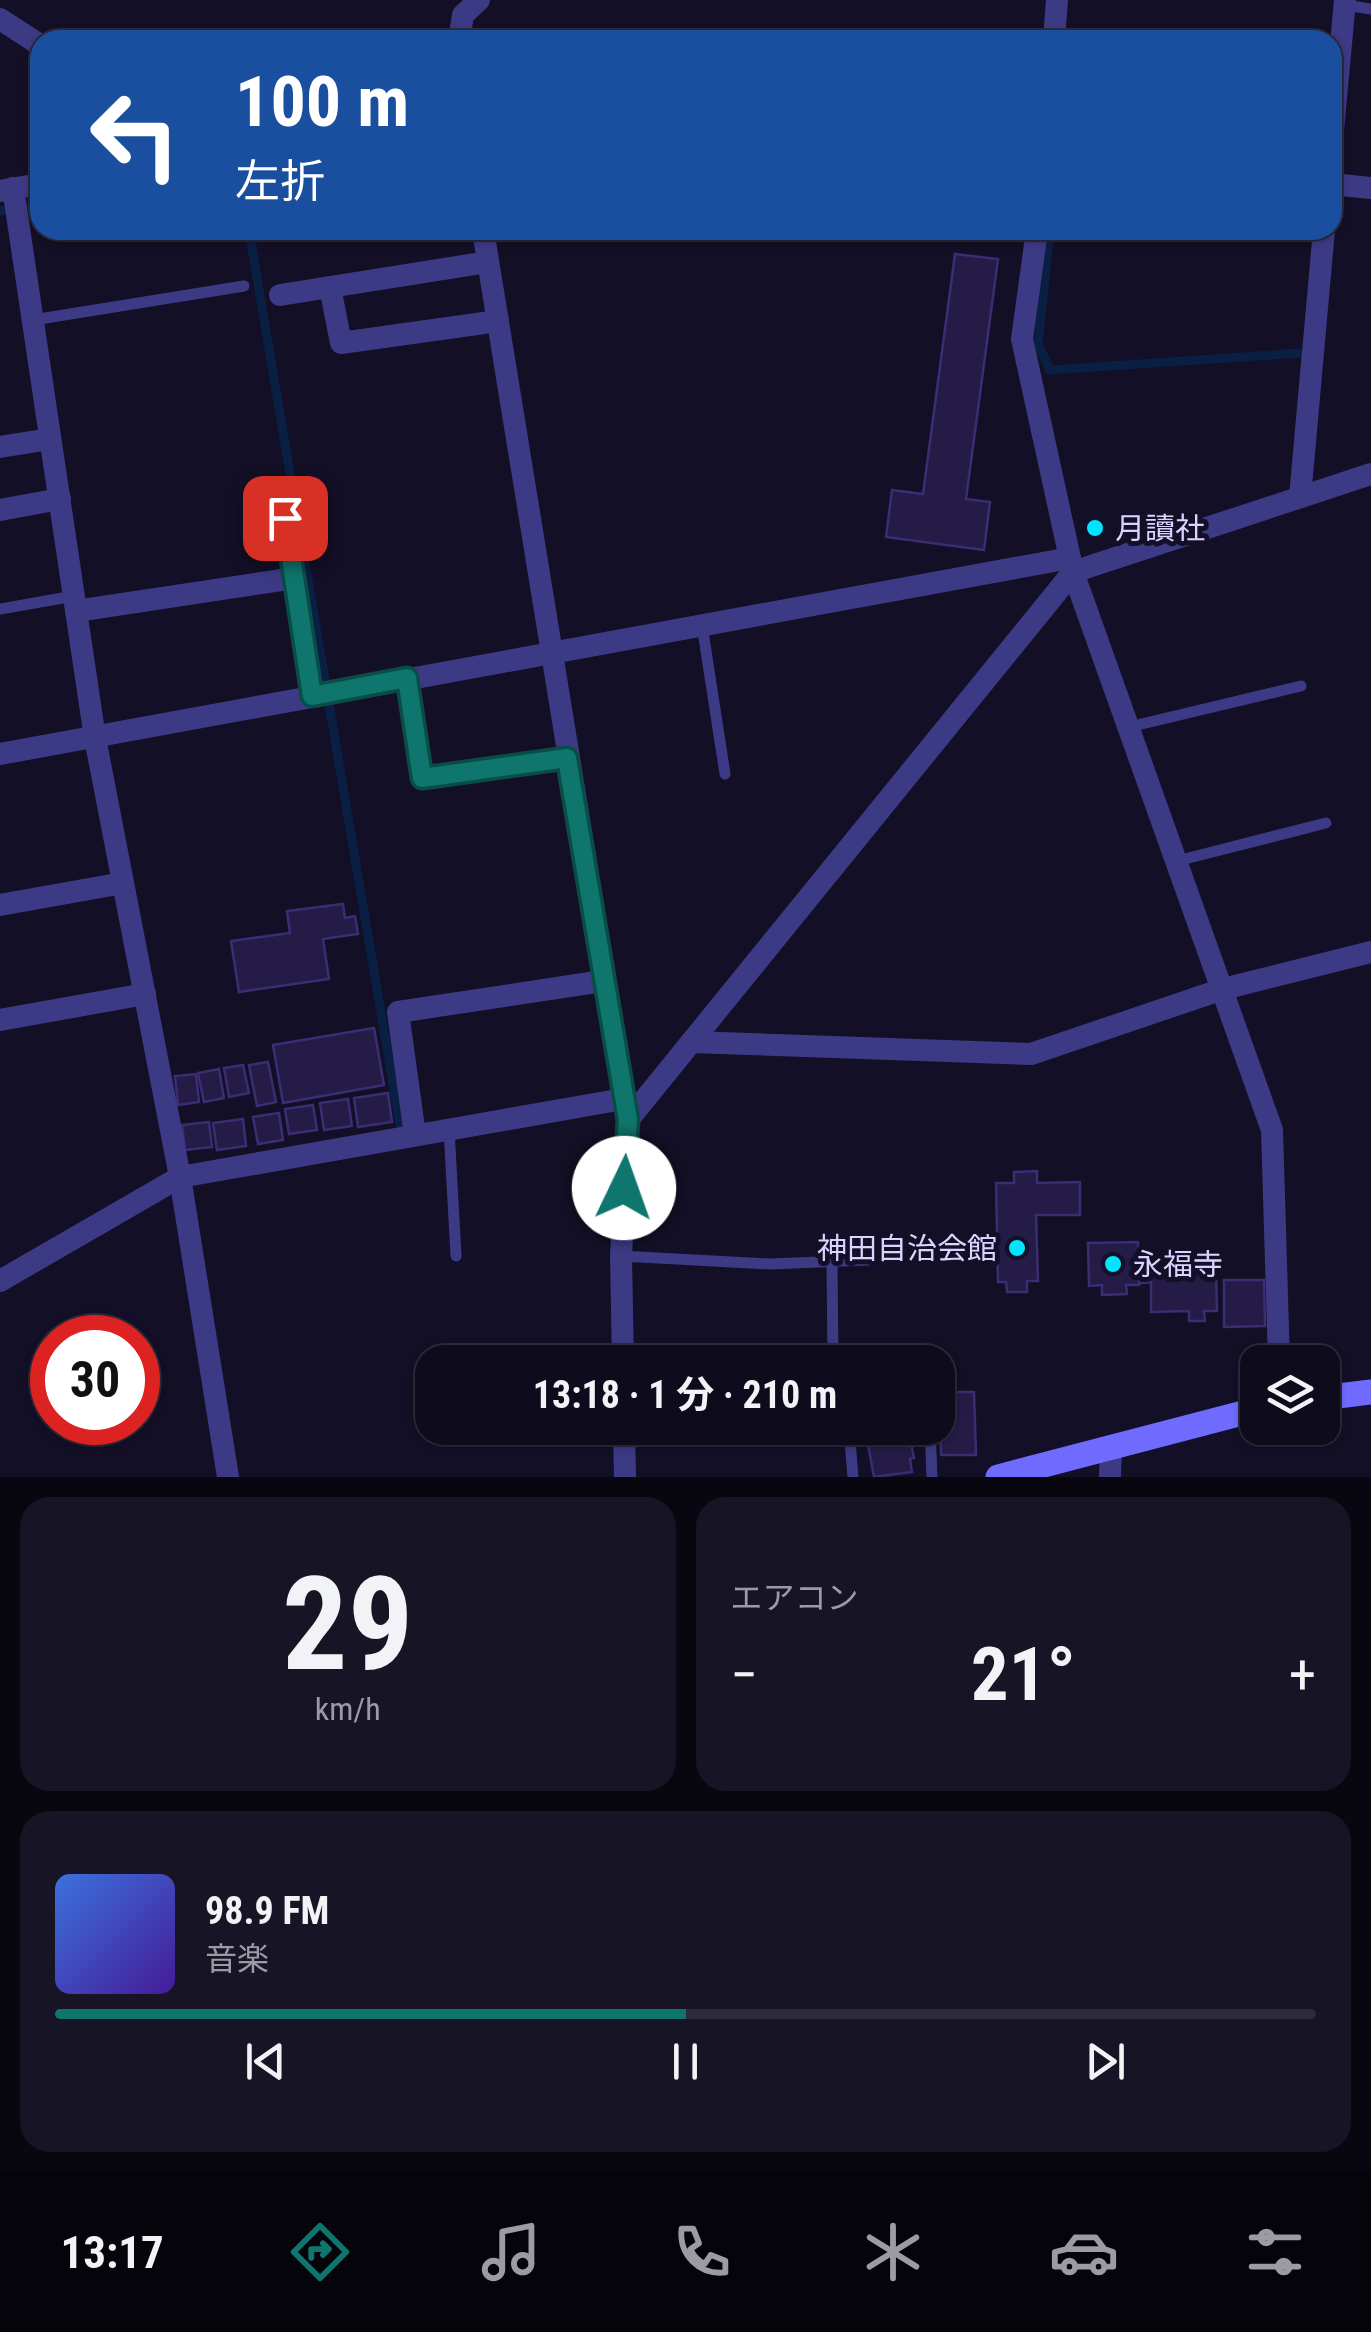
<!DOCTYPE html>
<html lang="ja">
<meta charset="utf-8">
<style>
body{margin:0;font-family:"Roboto Condensed","Noto Sans JP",sans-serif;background:#171425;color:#f1f3f6;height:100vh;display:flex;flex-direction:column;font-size:38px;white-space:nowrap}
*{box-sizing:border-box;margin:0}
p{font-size:32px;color:#9b9ba3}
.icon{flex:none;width:55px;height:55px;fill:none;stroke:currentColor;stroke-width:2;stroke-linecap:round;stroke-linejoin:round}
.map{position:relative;height:1477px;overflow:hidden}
.sheet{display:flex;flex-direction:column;gap:20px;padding:20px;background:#08060f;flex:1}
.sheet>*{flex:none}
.banner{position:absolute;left:30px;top:30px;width:1312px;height:210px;border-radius:30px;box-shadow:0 2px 8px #0004,0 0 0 2px #2e2b3b;background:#1a4fa0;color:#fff;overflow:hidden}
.tools{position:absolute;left:1240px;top:1345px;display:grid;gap:20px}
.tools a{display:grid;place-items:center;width:100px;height:100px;border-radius:20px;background:#0e0b1c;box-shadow:0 2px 8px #0004,0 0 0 2px #2e2b3b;font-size:50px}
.speed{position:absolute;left:30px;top:1315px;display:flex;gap:20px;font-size:50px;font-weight:700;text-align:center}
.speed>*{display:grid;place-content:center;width:130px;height:130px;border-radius:50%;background:#0e0b1c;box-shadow:0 2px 8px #0004,0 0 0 2px #2e2b3b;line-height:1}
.speed .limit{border:15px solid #d22;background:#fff;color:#111}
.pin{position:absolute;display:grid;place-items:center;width:85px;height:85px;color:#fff;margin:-42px;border-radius:20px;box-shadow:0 5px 15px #0006}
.me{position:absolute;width:110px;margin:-55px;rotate:3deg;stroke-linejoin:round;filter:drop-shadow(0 0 8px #0008)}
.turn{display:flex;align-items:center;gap:35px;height:210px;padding:0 40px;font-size:45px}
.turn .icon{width:130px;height:130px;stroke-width:2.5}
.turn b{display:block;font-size:70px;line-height:85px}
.big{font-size:75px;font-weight:700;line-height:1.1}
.sheet .widget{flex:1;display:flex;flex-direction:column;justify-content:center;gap:15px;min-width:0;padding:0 35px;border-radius:30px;background:#171425}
.sheet .dial{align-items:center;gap:0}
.dial b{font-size:130px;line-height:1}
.song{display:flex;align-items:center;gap:30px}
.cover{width:120px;height:120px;border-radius:15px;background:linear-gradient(135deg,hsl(220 70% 55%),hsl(260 70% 35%))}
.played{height:10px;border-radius:5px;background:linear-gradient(90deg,#0f766e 50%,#2e2b3b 50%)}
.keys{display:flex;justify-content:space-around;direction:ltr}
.heat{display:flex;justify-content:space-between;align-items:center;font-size:55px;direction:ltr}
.sheet .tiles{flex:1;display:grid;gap:20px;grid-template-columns:1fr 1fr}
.widget:last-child{grid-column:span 2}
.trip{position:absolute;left:415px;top:1345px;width:540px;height:100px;border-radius:30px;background:#0e0b1c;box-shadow:0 2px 8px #0004,0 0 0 2px #2e2b3b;font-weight:700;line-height:100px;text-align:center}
.menu{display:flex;height:160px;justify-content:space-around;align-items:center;background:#06040b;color:#9b9ba3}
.menu .icon{width:70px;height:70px}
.menu .active{color:#0f766e}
.menu b{font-size:45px;color:#f1f3f6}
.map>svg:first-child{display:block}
</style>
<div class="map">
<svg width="1371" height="1477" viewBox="0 0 1371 1477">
<rect width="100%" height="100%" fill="#130f26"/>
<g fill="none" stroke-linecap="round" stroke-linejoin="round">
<!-- stream -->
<g stroke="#0a1f44" stroke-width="9">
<path d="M0,211L40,204"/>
<path d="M249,230L401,1131"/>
<path d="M1050,230L1038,344L1050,370L1301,353"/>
</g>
</g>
<!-- building -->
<g fill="#241b47" stroke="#3b2d73" stroke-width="2.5">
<path d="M955,254L998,259L966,499L990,502L984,550L886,537L892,490L923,494Z"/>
<path d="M343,904L345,918L355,916L358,934L323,939L329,979L239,992L231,941L290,933L287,911Z"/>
<path d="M374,1028L384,1085L283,1103L273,1045Z"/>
<path d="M268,1062L276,1102L257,1106L249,1065Z"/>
<path d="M243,1065L249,1093L229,1097L224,1068Z"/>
<path d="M219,1069L224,1098L204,1102L198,1073Z"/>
<path d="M196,1074L199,1102L178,1105L175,1076Z"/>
<path d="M388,1093L392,1122L358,1127L354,1098Z"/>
<path d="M348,1099L352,1126L324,1130L320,1103Z"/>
<path d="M313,1105L317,1130L289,1134L285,1109Z"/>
<path d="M279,1113L283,1140L258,1144L253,1117Z"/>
<path d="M243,1119L246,1146L217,1150L213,1123Z"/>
<path d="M209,1122L212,1147L185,1150L182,1125Z"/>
<path d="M1037,1171V1183L1080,1182V1215H1036L1038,1281H1027V1292H1007L1006,1282H998L996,1183H1014V1172Z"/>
<path d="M1138,1242L1139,1285H1126L1127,1294L1102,1295V1285L1089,1286L1088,1243Z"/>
<path d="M1141,1269L1216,1271L1217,1311H1204L1205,1321H1189V1311L1151,1312V1282L1141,1283Z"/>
<path d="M1224,1280H1264L1265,1326L1224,1327Z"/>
<path d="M940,1392H974L976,1455H941Z"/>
<path d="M865,1428H908L914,1458L910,1459L912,1472L874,1477Z"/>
</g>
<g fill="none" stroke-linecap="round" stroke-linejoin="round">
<!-- lane -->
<g stroke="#3d3a85" stroke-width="11">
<path d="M1345,5L1371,9"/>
<path d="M33,320L244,286"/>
<path d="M0,609L74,596"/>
<path d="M702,625L725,774"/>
<path d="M407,678L422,778L567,759"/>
<path d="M1129,727L1301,686"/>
<path d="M1177,861L1326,823"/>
<path d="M449,1129L456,1256"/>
<path d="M621,1256L770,1264L989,1255"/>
<path d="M832,1262L833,1362"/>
<path d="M849,1428L853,1477"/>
<path d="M930,1428L932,1477"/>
</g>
<!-- street -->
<g stroke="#3d3a85" stroke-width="22">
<path d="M0,19L40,45"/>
<path d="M459,40L463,15L479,0"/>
<path d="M1054,40L1057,0"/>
<path d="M1332,141L1345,0"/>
<path d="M1332,184L1371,188"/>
<path d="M13,188L95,738L180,1177L228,1477"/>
<path d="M0,191L40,184"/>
<path d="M483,230L628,1120L621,1256L623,1362"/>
<path d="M1037,230L1022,339L1073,572L1272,1130L1279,1362"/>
<path d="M330,287L341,343L498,321"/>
<path d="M280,295L488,262"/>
<path d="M0,447L50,439"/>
<path d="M1300,497L1324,230"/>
<path d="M0,510L60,499"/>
<path d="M285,518L312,697"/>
<path d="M76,611L294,578"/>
<path d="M0,754L1070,558"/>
<path d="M0,905L123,883"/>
<path d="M0,1020L145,994"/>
<path d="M691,1042L1031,1054L1223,989L1371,952"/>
<path d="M628,1120L1073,572L1371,474"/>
<path d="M415,1135L398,1012L603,981"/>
<path d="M0,1281L180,1177L623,1099"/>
<path d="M624,1428L625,1477"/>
<path d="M1110,1477L1111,1446"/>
</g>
<!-- secondary -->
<g stroke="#6f6bff" stroke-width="25">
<path d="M1322,1398L1371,1392"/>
<path d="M998,1477L1258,1409"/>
</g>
</g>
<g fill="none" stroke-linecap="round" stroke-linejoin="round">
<defs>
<path id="route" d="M285,518L312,696L407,678L422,778L567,758L628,1120L624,1188"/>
</defs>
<!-- route casing -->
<use href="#route" stroke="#0a4d48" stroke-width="25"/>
<!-- route -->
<use href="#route" stroke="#0f766e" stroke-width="18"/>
</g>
<!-- markers -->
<g fill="#00e5ff" stroke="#130f26" stroke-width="4">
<circle cx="1095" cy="528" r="10"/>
<circle cx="1017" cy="1248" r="10"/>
<circle cx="1113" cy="1264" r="10"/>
</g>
<g text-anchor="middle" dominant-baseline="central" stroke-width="10" stroke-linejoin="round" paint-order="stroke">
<!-- poi labels -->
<g font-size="30" fill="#d9d4ff" stroke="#130f26" text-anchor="start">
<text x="1115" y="528">月讀社</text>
<text x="997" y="1248" text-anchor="end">神田自治会館</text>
<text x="1133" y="1264">永福寺</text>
</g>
</g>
</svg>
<div class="tools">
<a><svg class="icon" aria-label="layers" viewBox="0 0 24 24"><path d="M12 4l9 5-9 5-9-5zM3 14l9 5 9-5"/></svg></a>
</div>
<div class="speed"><div class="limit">30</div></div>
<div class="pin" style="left:285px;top:518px;background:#d93025"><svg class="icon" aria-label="arrive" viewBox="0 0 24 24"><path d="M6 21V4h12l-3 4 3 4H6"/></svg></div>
<svg class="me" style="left:624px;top:1188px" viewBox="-20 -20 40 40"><circle r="19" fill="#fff"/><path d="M0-13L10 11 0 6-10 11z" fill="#0f766e"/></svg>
<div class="trip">13:18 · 1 分 · 210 m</div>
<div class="banner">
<div class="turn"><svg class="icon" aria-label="left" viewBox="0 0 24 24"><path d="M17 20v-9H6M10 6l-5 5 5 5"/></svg><div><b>100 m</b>左折</div></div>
</div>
</div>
<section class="sheet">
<div class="tiles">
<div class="widget dial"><b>29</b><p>km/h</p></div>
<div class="widget"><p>エアコン</p>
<div class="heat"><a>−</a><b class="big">21°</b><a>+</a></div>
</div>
<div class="widget">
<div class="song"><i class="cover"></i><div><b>98.9 FM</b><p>音楽</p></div></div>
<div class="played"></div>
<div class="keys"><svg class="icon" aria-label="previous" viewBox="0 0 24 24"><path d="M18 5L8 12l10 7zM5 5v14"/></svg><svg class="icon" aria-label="pause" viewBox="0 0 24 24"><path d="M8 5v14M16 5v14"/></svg><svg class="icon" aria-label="next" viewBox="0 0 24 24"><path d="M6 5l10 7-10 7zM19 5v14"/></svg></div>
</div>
</div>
</section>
<nav class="menu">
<b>13:17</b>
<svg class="icon active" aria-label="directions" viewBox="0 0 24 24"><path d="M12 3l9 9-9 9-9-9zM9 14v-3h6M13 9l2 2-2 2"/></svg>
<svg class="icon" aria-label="music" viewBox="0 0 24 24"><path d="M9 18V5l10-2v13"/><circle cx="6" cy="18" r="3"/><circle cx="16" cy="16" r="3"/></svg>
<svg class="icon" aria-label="phone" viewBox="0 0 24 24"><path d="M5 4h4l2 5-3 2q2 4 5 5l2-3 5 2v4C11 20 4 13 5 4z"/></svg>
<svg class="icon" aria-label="climate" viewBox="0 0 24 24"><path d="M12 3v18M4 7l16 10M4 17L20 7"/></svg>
<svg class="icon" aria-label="car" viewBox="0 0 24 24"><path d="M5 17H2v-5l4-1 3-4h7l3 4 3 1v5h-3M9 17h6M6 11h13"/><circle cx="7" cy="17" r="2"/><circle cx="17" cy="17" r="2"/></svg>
<svg class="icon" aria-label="filters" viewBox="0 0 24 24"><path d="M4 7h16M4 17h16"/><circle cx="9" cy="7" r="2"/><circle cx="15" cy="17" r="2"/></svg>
</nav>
